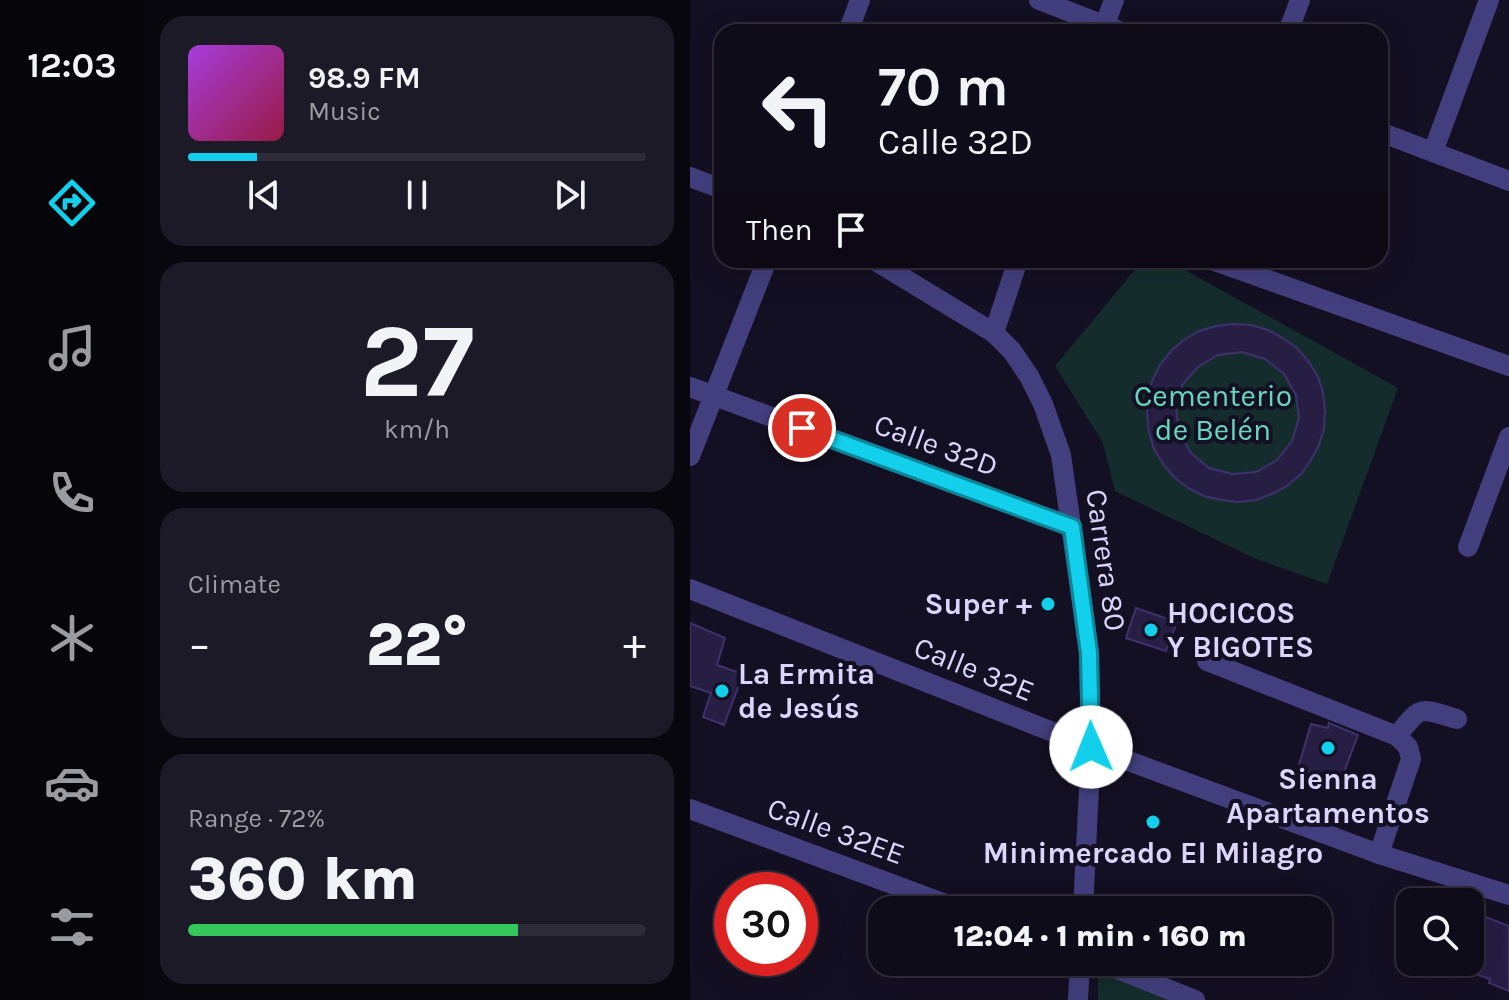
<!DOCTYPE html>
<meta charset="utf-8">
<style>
body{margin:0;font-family:Karla,sans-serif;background:#1d1a27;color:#f1f3f6;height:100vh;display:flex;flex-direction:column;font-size:30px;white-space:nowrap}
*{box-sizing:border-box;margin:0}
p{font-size:26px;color:#9b9ba2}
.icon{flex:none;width:44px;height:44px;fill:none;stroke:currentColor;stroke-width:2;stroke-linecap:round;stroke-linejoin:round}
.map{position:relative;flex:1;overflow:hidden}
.sheet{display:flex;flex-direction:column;gap:16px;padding:16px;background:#08070e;width:546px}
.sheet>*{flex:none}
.top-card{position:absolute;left:24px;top:24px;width:674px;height:244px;border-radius:24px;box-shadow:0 8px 32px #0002,0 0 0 2px #2f2c39;background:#0f0c1a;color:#f1f3f6;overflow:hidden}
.tools{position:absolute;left:706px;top:888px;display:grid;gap:16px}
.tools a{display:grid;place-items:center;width:88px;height:88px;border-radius:16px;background:#0f0c1a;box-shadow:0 8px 32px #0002,0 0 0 2px #2f2c39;font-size:40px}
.speed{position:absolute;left:24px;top:872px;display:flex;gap:16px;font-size:40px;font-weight:700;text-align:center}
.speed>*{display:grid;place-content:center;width:104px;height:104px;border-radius:50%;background:#0f0c1a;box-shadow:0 8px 32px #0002,0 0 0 2px #2f2c39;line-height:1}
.speed .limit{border:12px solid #d22;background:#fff;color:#111}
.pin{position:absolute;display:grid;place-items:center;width:68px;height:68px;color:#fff;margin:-34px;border:4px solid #fff;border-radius:50%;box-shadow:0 2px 8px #0007}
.me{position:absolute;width:88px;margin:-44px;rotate:359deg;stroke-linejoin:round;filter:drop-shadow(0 0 6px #0008)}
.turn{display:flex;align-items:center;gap:28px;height:168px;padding:0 32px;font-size:36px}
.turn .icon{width:104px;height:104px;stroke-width:2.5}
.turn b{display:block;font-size:56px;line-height:68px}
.then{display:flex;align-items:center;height:76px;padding:0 32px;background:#0003;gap:16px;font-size:30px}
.big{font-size:60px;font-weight:800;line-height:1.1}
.sheet .card{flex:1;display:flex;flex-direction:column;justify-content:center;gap:12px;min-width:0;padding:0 28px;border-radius:24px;background:#1d1a27}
.sheet .dial{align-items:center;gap:0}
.dial b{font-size:104px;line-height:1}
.song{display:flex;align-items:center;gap:24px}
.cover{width:96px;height:96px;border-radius:12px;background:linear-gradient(135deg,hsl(280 70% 55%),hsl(340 70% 35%))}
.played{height:8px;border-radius:4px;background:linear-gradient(90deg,#12cfeb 15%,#2f2c39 15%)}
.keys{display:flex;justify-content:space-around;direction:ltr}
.heat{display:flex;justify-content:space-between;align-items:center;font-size:44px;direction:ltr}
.charge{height:12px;border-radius:6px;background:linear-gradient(90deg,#34c759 72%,#2f2c39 0)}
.trip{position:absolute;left:178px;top:896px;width:464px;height:80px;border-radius:24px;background:#0f0c1a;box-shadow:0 8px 32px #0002,0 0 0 2px #2f2c39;font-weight:800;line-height:80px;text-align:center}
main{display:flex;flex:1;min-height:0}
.tab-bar{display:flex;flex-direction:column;width:144px;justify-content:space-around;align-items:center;background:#06050a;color:#9b9ba2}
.tab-bar .icon{width:56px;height:56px}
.tab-bar .current{color:#12cfeb}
.tab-bar b{font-size:36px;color:#f1f3f6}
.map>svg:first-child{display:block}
</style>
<main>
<nav class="tab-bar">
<b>12:03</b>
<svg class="icon current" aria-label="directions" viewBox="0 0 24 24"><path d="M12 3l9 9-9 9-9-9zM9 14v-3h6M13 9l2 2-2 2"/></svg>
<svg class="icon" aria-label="music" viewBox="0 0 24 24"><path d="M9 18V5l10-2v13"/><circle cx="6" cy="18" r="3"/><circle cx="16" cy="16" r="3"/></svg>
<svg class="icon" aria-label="phone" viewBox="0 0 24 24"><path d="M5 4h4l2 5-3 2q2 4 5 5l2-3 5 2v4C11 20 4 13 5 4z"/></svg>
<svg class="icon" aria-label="climate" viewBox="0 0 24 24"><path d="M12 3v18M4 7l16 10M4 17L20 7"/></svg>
<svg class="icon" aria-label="car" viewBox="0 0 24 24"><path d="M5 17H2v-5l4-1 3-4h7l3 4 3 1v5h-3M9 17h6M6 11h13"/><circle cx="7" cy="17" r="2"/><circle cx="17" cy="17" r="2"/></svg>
<svg class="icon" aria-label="filters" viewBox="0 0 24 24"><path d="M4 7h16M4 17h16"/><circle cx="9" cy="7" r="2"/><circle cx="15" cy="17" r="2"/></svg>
</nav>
<section class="sheet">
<div class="card">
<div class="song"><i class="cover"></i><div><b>98.9 FM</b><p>Music</p></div></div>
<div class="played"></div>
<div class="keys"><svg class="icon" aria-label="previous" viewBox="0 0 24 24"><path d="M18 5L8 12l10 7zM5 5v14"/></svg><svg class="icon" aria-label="pause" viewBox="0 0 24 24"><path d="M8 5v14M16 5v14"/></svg><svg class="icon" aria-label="next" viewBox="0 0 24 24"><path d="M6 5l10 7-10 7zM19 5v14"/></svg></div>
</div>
<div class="card dial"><b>27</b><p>km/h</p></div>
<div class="card"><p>Climate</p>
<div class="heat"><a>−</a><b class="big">22°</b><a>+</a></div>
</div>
<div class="card"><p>Range · 72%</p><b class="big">360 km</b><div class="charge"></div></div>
</section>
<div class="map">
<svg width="819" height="1000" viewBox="0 0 819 1000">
<rect width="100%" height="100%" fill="#141023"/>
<!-- green -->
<g fill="#142d2c">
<path d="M453,260H477L708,388L637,584L564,558L425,491L413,443L365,366Z"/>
<path d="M408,962L495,1000H408Z"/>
</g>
<!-- building -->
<g fill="#261e43" stroke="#3f316d" stroke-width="2" fill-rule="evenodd">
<path d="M543,324L561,325L578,330L593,338L607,348L619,362L628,377L633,393L635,411L634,428L629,445L621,460L611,474L597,486L582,494L566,500L548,502L531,500L514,496L498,488L484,477L473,464L464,449L459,432L457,415L458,397L462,381L470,365L481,351L494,340L509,331L526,326ZM552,352L575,359L594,374L606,395L609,418L602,441L587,460L566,472L542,474L519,468L501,453L489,432L486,408L492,385L508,367L528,355Z"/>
<path d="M446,608L487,622L476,651L436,638Z"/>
<path d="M0,623L35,638L27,665L53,674L34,725L13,717L21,693L0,686Z"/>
<path d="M639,723L668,735L650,783L608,768L621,724L638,728Z"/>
<path d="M780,911L819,926V991L799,983L800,979L780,972Z"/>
</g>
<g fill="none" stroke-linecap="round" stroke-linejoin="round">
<!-- minor -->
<g stroke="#433f7e" stroke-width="20">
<path d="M349,0L432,32"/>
<path d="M158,32L170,0"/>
<path d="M412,32L424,0"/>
<path d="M598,32L610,0"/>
<path d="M690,132L819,181"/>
<path d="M743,152L799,0"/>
<path d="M0,177L32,189"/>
<path d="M184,260L304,333L322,351L339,376L353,404L371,455L399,653L401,747L393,910"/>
<path d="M522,260L819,366"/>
<path d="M304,333L328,260"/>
<path d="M0,387L382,527"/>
<path d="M0,456L77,260"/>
<path d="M778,547L819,437"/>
<path d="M0,589L401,747L689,854L819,895"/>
<path d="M517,661L707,736L718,747L721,759L689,854"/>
<path d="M707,736C732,704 729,708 767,719"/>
<path d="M0,809L272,910"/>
<path d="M410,962L505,1000"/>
<path d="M388,1000L390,962"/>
</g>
</g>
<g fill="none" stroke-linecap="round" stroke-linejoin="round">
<defs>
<path id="route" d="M112,428L382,527L399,653L401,747"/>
</defs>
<!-- route casing -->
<use href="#route" stroke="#0c8799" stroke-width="20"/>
<!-- route -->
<use href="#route" stroke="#12cfeb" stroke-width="14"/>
</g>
<!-- markers -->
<g fill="#12cfeb" stroke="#141023" stroke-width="3">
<circle cx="358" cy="604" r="8"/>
<circle cx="461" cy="630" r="8"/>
<circle cx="32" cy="691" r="8"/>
<circle cx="638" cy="748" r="8"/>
<circle cx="463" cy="822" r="8"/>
</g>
<g text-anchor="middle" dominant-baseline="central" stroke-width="8" stroke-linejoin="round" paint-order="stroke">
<!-- park labels -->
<g font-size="30" fill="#67d6be" stroke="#141023">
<text x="523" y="396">Cementerio<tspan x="523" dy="34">de Belén</tspan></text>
</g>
<!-- street labels -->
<g font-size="30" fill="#dbd5fc" stroke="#141023">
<text transform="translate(246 445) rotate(20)">Calle 32D</text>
<text transform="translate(416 560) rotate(82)">Carrera 80</text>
<text transform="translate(284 669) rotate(22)">Calle 32E</text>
<text transform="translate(146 831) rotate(20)">Calle 32EE</text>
</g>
<!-- poi labels -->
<g font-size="30" font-weight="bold" fill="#dbd5fc" stroke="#141023" text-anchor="start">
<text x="342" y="604" text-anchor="end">Super +</text>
<text x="477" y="613">HOCICOS<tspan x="477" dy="34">Y BIGOTES</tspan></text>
<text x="48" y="674">La Ermita<tspan x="48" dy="34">de Jesús</tspan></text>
<text x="638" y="779" text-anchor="middle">Sienna<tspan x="638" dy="34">Apartamentos</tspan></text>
<text x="463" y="853" text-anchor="middle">Minimercado El Milagro</text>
</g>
</g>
</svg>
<div class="tools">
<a><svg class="icon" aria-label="search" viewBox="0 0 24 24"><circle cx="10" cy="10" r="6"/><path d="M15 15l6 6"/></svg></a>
</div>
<div class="speed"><div class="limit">30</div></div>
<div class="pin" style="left:112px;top:428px;background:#d93025"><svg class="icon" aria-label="arrive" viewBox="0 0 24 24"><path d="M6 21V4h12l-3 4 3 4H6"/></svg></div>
<svg class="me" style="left:401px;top:747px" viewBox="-20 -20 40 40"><circle r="19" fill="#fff"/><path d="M0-13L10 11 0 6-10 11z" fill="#12cfeb"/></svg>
<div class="trip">12:04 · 1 min · 160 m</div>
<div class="top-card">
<div class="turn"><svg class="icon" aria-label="left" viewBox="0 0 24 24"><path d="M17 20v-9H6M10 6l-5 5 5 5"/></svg><div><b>70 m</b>Calle 32D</div></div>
<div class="then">Then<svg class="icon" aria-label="arrive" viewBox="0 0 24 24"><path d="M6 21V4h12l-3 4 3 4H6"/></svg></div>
</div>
</div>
</main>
